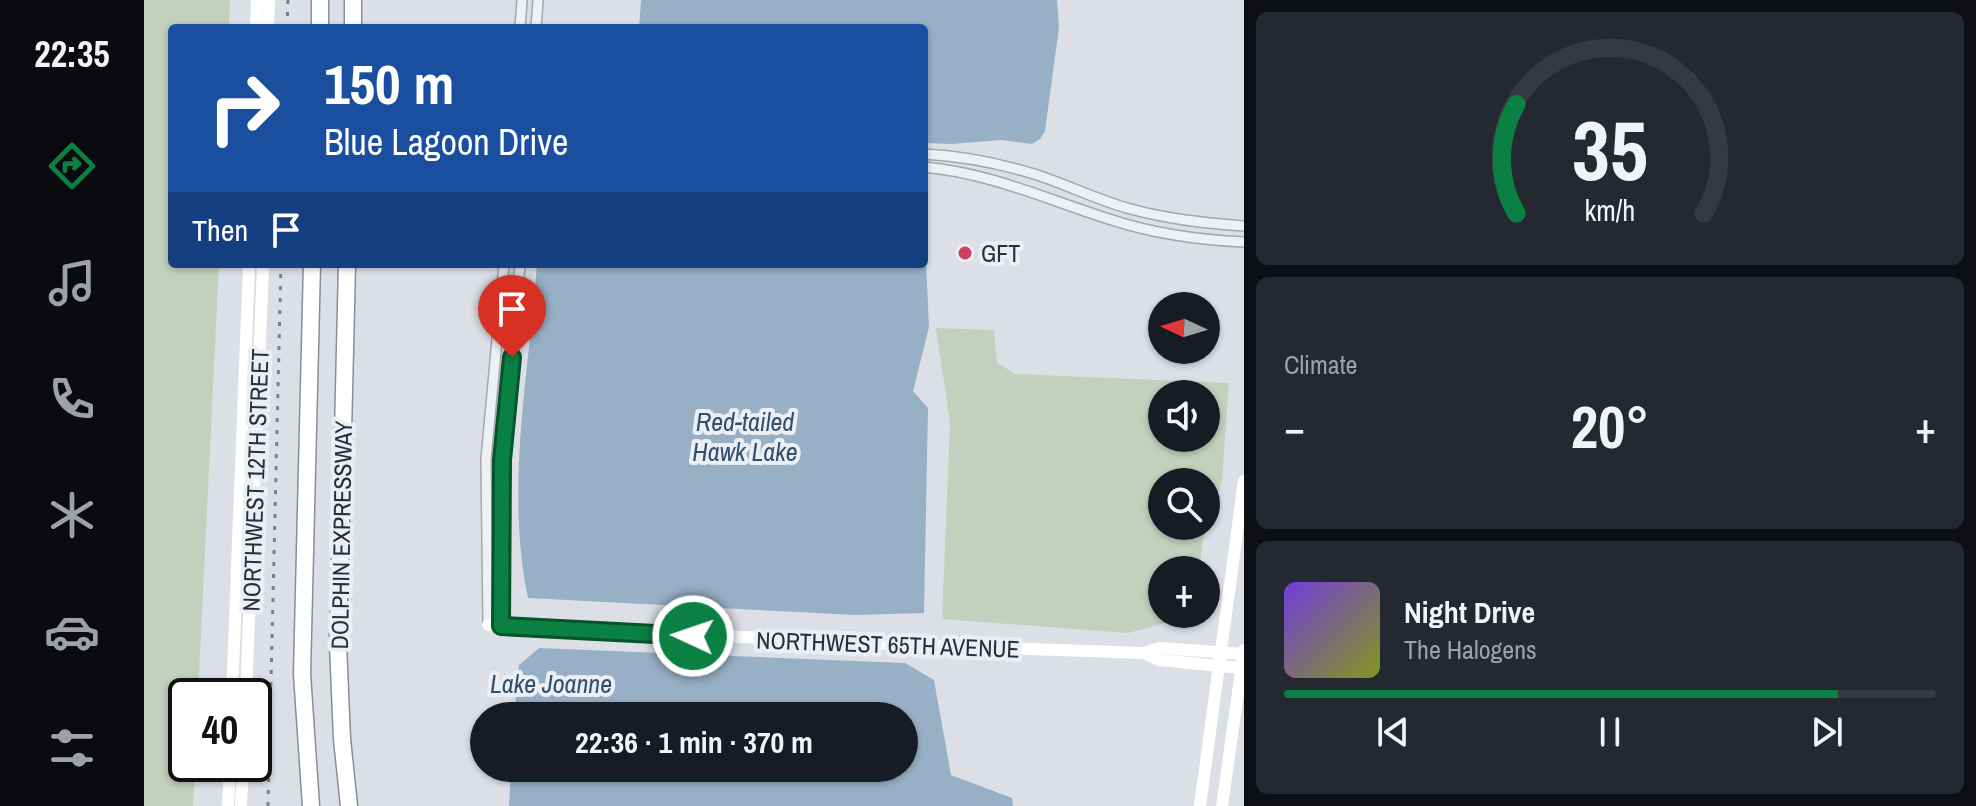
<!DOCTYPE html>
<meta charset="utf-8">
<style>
body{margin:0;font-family:"Archivo Narrow",sans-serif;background:#242831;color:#f1f3f6;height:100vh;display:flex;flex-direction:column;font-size:30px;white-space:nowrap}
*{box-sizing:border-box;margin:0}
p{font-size:26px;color:#9ea1a6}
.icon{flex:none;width:44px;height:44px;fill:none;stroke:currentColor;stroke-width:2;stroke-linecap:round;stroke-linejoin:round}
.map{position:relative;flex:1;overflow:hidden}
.details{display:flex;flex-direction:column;gap:12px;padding:12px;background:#0d0f14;width:732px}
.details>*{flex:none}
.banner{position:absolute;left:24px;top:24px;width:760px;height:244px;border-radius:8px;box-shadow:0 2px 6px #0004;background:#1a4fa0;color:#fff;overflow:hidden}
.needle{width:52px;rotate:274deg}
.controls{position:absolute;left:1004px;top:292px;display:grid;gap:16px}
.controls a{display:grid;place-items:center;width:72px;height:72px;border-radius:50%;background:#171b24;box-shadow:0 2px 6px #0004;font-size:40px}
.speed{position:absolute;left:24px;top:678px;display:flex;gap:16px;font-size:40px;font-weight:700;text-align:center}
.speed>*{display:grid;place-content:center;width:104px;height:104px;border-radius:50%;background:#171b24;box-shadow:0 2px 6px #0004;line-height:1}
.speed .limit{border:4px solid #111;border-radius:12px;background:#fff;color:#111}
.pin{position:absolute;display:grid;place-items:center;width:68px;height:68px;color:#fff;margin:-82px -34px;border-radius:50% 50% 50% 0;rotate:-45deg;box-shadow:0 0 8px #0007}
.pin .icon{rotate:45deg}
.me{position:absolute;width:88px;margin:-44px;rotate:273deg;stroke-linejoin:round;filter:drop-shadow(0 0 6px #0008)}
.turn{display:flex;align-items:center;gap:28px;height:168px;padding:0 24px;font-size:36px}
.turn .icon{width:104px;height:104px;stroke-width:2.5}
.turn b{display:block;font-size:56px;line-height:68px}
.then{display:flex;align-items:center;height:76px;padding:0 24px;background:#0003;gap:16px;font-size:30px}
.big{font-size:60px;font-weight:700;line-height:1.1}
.details .tile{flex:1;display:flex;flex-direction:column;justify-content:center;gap:12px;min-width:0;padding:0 28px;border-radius:12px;background:#242831}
.details .dial{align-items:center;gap:0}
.dial svg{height:208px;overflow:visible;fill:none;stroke:#363941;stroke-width:7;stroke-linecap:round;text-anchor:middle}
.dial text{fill:#f1f3f6;stroke:none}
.song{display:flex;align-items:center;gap:24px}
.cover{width:96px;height:96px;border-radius:12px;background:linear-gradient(135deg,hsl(260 70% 55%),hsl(70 70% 35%))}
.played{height:8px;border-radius:4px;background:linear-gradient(90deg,#0b8043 85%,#363941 85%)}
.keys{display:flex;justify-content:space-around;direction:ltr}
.heat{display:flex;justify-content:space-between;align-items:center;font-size:44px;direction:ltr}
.trip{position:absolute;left:326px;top:702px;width:448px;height:80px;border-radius:40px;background:#171b24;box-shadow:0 2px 6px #0004;font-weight:700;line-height:80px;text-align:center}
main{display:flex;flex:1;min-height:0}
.dock{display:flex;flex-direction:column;width:144px;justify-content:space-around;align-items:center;background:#090b0e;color:#9ea1a6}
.dock .icon{width:56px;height:56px}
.dock .selected{color:#0b8043}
.dock b{font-size:36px;color:#f1f3f6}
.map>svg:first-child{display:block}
</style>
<main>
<nav class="dock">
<b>22:35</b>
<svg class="icon selected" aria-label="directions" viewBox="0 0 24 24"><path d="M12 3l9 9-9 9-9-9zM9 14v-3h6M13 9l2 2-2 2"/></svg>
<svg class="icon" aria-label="music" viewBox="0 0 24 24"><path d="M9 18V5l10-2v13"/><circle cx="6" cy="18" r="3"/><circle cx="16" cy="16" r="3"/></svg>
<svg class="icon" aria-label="phone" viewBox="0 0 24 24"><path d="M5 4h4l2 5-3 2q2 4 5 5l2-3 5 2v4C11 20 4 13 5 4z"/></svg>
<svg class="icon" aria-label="climate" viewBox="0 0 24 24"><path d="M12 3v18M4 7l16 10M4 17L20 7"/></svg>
<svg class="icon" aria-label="car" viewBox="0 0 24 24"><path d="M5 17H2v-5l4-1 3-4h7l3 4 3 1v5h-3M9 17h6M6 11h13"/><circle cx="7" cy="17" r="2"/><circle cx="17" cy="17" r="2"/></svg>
<svg class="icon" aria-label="filters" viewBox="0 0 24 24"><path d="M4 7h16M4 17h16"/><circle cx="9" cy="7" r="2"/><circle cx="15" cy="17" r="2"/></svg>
</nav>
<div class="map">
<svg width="1100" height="806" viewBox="0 0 1100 806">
<rect width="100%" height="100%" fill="#dce0e6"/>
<!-- green -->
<g fill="#c3d0bd" fill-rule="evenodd">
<path d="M0,0H86L85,28H28V264H75L54,696H42V764H51L49,806H0Z"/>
<path d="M792,328L850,330L853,363L872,374L1085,383L1078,481L1059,540L1055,570H1018V614H1035L1029,621L984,633L798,619L806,423ZM1018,394H1062V438H1018ZM1018,482H1062V526H1018Z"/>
</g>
<!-- water -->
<g fill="#97b0c6">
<path d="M497,0H913L915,27L901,131L896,139L888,144L857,140L808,144L780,143V28H495Z"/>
<path d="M780,218L785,327L769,391L784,408L780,613L711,615L384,598C361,489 385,374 393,264H780Z"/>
<path d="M395,648L761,663L790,680L807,775L868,798L869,806H365L367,768H760V716H370L375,665Z"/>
</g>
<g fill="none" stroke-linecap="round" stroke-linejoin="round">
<defs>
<g id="street">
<path d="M376,28L378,0"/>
<path d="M392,28L394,0"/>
<path d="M780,154C818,156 854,163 890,174C922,184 951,199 983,208C1022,219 1060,223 1100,226"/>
<path d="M780,167C847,173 904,200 968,220C1011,234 1055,240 1100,242"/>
<path d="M344,625L342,459L360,264"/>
<path d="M357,626L358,460L376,264"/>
</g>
<g id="highway">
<path d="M176,28V0"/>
<path d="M209,28V0"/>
<path d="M203,264L194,644L198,739L205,806"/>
<path d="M167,806L158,674L168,264"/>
</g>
</defs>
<!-- street casing -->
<use href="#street" stroke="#a2a7b0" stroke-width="12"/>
<!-- highway casing -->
<use href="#highway" stroke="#848f9c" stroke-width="19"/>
<!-- street -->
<use href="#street" stroke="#eef1f4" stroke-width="9"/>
<!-- secondary -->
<g stroke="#fff" stroke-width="12">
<path d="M112,28L113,0"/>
<path d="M124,28L125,0"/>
<path d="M344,625L768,645L1000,653L1016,648L1100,654"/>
<path d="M1000,653L1015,660L1097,668"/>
<path d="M88,696L105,264"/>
<path d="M102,696L119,264"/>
<path d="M84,806L86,764"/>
<path d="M97,806L99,764"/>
<path d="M1056,806L1100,481"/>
<path d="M1078,806L1100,650"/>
</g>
<!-- highway -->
<use href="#highway" stroke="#fff" stroke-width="16"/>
<!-- rail -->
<g stroke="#76818f" stroke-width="3" stroke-dasharray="4 8" stroke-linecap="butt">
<path d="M143,28L144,0"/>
<path d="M124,806L137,264"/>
</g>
</g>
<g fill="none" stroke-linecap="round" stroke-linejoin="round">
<defs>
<path id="route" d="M368,357L358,460L357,626L549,636"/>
</defs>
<!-- route casing -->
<use href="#route" stroke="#07532c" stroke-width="20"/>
<!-- route -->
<use href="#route" stroke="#0b8043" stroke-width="14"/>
</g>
<!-- markers -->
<circle fill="#ca425d" stroke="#ebeff4" stroke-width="3" cx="821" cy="253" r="8"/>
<g text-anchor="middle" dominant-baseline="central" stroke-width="8" stroke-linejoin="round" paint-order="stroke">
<!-- poi labels -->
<g font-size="24" fill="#262f3c" stroke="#ebeff4" text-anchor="start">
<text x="837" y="253">GFT</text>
</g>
<!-- street labels -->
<g font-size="24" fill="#262f3c" stroke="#ebeff4">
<text transform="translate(111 480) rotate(-88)">NORTHWEST 12TH STREET</text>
<text transform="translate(197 535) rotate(-89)">DOLPHIN EXPRESSWAY</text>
<text transform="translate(744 644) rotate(2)">NORTHWEST 65TH AVENUE</text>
</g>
<!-- water labels -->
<g font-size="26" font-style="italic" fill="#32506e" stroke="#ebeff4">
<text x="601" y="421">Red-tailed<tspan x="601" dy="30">Hawk Lake</tspan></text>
<text x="407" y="683">Lake Joanne</text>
</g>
</g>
</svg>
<div class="controls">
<a><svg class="needle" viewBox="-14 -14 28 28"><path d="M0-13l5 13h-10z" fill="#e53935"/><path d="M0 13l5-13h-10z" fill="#9ea1a6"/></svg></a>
<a><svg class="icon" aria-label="sound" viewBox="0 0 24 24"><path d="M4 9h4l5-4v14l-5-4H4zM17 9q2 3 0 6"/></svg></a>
<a><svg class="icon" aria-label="search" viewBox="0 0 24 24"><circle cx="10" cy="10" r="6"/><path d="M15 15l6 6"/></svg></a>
<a>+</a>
</div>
<div class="speed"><div class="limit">40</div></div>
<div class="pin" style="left:368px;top:357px;background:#d93025"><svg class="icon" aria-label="arrive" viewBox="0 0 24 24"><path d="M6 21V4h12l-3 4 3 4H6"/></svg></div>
<svg class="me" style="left:549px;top:636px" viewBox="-20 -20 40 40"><circle r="17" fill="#0b8043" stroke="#fff" stroke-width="3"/><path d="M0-11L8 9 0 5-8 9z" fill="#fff"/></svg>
<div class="trip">22:36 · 1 min · 370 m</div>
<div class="banner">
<div class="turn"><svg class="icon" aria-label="right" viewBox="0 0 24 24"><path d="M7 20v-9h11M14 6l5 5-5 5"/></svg><div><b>150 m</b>Blue Lagoon Drive</div></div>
<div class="then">Then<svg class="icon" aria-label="arrive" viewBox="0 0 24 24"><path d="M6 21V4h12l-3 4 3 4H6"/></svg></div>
</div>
</div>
<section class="details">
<div class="tile dial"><svg viewBox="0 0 100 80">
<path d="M14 69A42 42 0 1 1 86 69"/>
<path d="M14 69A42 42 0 0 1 14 27" stroke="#0b8043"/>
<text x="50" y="56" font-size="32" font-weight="700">35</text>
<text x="50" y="72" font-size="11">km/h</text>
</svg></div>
<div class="tile"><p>Climate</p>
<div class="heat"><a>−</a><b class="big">20°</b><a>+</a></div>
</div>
<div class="tile">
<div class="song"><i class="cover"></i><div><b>Night Drive</b><p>The Halogens</p></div></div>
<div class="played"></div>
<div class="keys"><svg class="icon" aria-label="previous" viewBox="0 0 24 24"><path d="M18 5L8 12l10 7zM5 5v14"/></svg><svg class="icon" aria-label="pause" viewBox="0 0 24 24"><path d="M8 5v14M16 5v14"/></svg><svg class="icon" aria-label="next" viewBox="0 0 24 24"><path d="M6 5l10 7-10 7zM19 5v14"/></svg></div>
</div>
</section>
</main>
